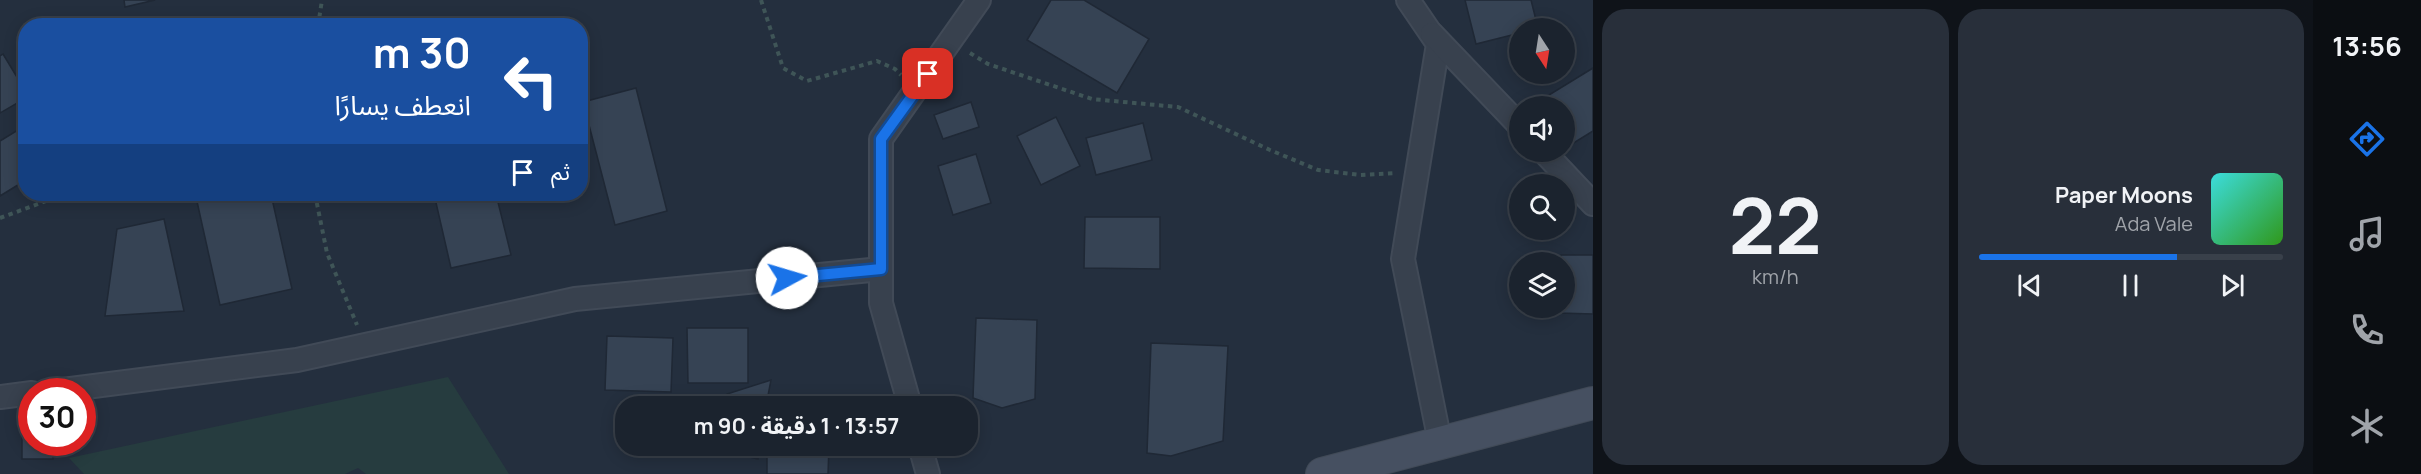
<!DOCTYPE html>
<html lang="ar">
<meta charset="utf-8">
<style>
body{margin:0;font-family:Manrope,"Noto Sans Arabic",sans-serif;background:#282f3a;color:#f1f3f6;direction:rtl;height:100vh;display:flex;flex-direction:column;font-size:22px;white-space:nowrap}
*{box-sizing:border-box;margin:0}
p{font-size:20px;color:#a0a4aa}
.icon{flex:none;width:33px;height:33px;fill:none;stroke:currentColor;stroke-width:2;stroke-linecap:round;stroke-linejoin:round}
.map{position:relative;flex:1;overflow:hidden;direction:ltr}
.sheet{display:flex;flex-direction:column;gap:9px;padding:9px;background:#0f1319;width:720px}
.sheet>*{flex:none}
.top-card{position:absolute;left:18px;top:18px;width:570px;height:183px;border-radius:24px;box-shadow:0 3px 15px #0003,0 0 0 2px #39404a;direction:rtl;background:#1a4fa0;color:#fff;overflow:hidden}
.needle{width:39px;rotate:168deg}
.controls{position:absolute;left:1509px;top:18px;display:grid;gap:12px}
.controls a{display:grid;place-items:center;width:66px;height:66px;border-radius:50%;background:#1b232e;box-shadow:0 3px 15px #0003,0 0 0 2px #39404a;font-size:30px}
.speed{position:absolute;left:18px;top:378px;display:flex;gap:12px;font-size:30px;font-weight:700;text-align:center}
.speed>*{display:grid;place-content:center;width:78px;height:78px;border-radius:50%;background:#1b232e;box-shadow:0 3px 15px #0003,0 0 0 2px #39404a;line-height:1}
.speed .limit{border:9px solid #d22;background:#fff;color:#111}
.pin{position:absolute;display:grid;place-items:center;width:51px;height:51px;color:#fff;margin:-26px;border-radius:12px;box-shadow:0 3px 9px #0006}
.me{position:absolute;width:66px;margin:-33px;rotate:84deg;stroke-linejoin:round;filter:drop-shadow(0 0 4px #0008)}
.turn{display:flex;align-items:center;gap:21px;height:126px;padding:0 18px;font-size:27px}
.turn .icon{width:78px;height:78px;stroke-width:2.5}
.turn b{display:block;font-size:42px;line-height:51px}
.then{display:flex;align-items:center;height:57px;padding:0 18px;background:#0003;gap:12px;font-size:22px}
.sheet .tile{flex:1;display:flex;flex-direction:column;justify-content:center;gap:9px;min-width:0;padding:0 21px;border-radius:24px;background:#282f3a}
.sheet .dial{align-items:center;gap:0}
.dial b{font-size:78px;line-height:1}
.song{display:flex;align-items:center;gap:18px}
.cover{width:72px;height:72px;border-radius:9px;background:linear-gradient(135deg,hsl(180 70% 55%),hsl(110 70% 35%))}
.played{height:6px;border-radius:3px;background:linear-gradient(90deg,#1a73e8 65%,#39404a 65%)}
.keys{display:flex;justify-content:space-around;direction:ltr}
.sheet .tiles{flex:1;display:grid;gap:9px;grid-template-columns:repeat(2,1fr)}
.trip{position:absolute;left:615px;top:396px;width:363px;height:60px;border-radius:24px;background:#1b232e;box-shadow:0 3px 15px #0003,0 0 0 2px #39404a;font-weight:700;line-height:60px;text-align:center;direction:rtl}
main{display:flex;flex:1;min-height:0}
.tab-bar{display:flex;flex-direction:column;width:108px;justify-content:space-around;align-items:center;background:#0b0e12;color:#a0a4aa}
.tab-bar .icon{width:42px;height:42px}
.tab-bar .on{color:#1a73e8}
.tab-bar b{font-size:27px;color:#f1f3f6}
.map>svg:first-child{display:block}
</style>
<main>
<nav class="tab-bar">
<b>13:56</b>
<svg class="icon on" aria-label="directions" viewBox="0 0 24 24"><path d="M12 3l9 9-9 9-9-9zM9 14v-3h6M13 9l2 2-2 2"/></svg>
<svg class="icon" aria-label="music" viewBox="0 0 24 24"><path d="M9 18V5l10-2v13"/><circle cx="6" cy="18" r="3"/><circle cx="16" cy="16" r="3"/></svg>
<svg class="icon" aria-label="phone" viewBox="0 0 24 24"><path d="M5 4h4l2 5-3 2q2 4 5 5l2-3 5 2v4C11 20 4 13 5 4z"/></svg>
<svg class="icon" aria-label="climate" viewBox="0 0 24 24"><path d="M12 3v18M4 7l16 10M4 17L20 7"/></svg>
</nav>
<section class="sheet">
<div class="tiles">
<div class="tile">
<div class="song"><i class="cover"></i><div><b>Paper Moons</b><p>Ada Vale</p></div></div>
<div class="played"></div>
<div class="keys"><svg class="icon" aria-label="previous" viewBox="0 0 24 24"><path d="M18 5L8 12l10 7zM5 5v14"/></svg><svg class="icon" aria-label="pause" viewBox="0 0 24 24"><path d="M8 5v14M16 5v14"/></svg><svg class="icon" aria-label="next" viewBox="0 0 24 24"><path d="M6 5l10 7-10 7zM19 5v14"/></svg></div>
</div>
<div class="tile dial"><b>22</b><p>km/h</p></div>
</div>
</section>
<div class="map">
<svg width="1593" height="474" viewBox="0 0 1593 474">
<rect width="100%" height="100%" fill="#242f3e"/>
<!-- green -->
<path fill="#263c3f" d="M448,377L509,474H366L358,468L345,474H84L69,458Z"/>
<!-- building -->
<g fill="#364354" stroke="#1f2835" stroke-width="1.5">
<path d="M124,0H155L125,7Z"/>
<path d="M1051,0H1084L1149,39L1117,93L1027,40Z"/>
<path d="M1465,0H1531L1538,28H1520V33L1476,44Z"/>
<path d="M3,54L26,92V98L0,113V56Z"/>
<path d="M1593,68V131L1564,149V106H1531Z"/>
<path d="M636,88L667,211L615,225L583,102Z"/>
<path d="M971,102L979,127L943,139L934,115Z"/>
<path d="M1056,117L1080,166L1041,185L1017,136Z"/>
<path d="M1143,123L1152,160L1096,175L1086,138Z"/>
<path d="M26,125V180L0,196V141Z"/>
<path d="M976,154L991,203L953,215L938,166Z"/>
<path d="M211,194H271L292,289L220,305L196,197Z"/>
<path d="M434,194H496L511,255L451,268Z"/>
<path d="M1085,217H1160V269L1084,268Z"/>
<path d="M164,219L184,311L105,316L117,229Z"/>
<path d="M1561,255H1593V314L1559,313V308H1564V262H1560Z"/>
<path d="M976,318L1037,320L1035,399L1002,408L973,398Z"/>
<path d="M687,328H748V383H688Z"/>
<path d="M607,336L673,338L671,392L605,390Z"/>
<path d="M1151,343L1228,346L1223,441L1171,456L1147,453Z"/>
<path d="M771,380L766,406H727V394Z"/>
<path d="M22,411H32V442H53V459H22Z"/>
<path d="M726,446H760L758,459L726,451Z"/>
<path d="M767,446H829L828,474H767Z"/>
</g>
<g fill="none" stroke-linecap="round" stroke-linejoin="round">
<defs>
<g id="minor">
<path d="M1408,0L1438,44L1403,259L1440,442"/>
<path d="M1432,34L1520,126"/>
<path d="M1544,152L1593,204"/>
<path d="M47,392L297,360L575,299L881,269"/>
<path d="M0,397L32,393"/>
<path d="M910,406L881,303V139L979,0"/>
<path d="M920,446L928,474"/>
</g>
<path id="secondary" d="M1322,474L1593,403"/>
</defs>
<!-- minor casing -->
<use href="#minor" stroke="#414a57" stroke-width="26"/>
<!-- secondary casing -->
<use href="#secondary" stroke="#414a57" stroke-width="34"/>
<!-- path -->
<g stroke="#3f5557" stroke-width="4" stroke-dasharray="4.5 4.5" stroke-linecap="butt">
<path d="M761,0L783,68L807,81L877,61L895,69L901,75"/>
<path d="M318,26L322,0"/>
<path d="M970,53L988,64L1092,99L1178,107L1270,150L1318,170L1360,175L1395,173"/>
<path d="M315,194L327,253L357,325"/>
<path d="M0,218L65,194"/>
</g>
<!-- minor -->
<use href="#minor" stroke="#38414e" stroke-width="22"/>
<!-- secondary -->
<use href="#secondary" stroke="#465061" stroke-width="32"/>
</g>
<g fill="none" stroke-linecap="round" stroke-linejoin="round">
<defs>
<path id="route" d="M787,278L881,269V139L928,74"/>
</defs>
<!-- route casing -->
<use href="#route" stroke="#114b97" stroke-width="15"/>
<!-- route -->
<use href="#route" stroke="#1a73e8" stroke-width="10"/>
</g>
</svg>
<div class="controls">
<a><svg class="needle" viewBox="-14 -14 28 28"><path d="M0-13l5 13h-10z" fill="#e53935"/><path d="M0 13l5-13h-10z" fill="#a0a4aa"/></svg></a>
<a><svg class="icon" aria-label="sound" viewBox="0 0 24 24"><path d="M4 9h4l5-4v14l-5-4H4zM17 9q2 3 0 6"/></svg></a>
<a><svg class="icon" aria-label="search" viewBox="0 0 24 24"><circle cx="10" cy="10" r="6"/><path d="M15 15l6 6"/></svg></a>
<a><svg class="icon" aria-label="layers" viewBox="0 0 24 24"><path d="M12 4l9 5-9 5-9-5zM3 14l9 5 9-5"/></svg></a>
</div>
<div class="speed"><div class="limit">30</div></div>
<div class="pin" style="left:928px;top:74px;background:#d93025"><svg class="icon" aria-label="arrive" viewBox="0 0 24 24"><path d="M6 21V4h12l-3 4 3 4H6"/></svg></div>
<svg class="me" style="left:787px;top:278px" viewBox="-20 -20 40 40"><circle r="19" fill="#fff"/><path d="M0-13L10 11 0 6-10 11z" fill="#1a73e8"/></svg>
<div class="trip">13:57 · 1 دقيقة · 90 m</div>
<div class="top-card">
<div class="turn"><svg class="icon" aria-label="left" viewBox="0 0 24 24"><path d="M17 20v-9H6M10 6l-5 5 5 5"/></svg><div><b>30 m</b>انعطف يسارًا</div></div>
<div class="then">ثم<svg class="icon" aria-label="arrive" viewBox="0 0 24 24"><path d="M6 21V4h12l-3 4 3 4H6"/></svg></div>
</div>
</div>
</main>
